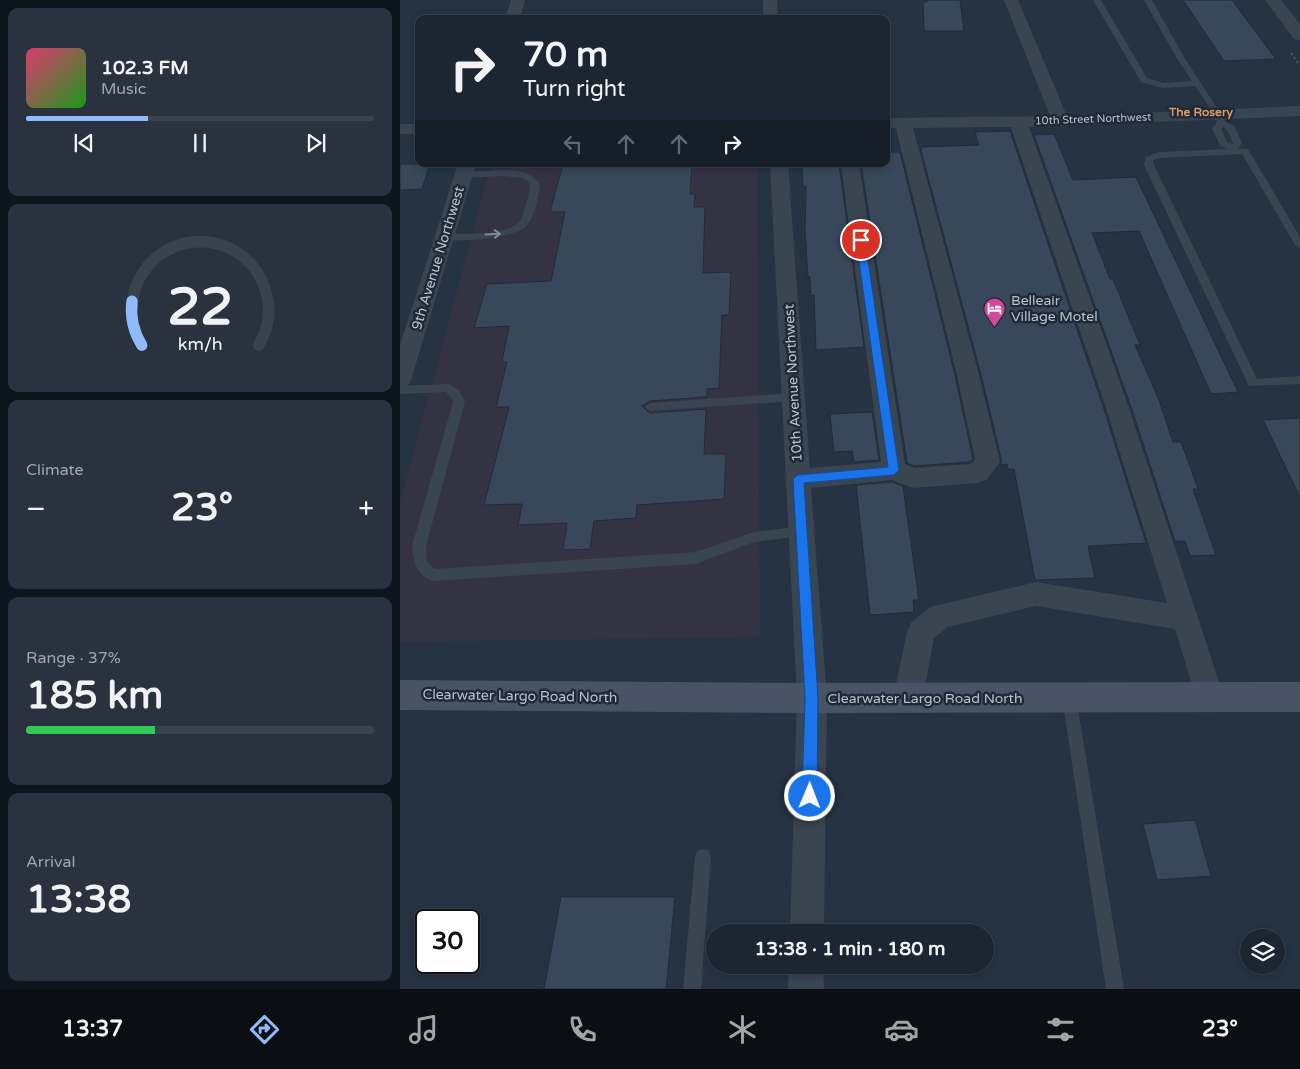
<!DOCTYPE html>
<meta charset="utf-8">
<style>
body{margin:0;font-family:"Varela Round",sans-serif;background:#29323e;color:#f1f3f6;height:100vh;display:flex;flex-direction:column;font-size:19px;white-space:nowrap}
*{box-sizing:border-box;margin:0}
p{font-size:16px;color:#a0a5ac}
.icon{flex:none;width:28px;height:28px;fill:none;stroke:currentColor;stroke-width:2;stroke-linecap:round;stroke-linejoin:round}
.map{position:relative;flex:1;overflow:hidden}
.drawer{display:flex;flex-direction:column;gap:8px;padding:8px;background:#0f151c;width:400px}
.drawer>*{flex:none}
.banner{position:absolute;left:15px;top:15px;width:475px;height:152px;border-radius:10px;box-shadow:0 2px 8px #0003,0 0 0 1px #3a434d;background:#1c2632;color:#f1f3f6;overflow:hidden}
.controls{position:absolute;left:840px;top:929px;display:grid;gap:10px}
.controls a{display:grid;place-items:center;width:45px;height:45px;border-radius:50%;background:#1c2632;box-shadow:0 2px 8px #0003,0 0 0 1px #3a434d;font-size:25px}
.speed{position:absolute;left:15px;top:909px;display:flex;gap:10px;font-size:25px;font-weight:700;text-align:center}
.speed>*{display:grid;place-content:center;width:65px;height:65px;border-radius:50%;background:#1c2632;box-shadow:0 2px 8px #0003,0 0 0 1px #3a434d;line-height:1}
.speed .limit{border:2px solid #111;border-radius:8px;background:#fff;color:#111}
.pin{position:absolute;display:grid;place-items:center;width:42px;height:42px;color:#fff;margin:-21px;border:2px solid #fff;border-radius:50%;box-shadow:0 1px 5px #0007}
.me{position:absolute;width:55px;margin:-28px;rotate:1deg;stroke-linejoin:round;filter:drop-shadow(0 0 4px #0008)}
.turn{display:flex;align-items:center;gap:18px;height:105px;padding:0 25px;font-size:22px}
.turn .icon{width:65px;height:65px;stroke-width:2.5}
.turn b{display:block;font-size:35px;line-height:42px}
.lanes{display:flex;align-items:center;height:48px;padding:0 25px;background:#0003;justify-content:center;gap:25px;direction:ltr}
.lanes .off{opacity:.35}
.big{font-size:38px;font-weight:700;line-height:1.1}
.drawer .tile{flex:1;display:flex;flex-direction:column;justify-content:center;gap:8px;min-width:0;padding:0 18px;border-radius:10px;background:#29323e}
.drawer .dial{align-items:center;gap:0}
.dial svg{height:130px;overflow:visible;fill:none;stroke:#3a434d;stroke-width:7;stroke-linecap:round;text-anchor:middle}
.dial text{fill:#f1f3f6;stroke:none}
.song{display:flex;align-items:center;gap:15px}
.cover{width:60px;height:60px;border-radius:8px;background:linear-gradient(135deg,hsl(340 70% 55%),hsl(120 70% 35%))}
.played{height:5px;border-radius:2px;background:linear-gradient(90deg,#8fbbfa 35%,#3a434d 35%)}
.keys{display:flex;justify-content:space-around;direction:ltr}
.heat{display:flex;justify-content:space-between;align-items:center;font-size:28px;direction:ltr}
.charge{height:8px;border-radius:4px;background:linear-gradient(90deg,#34c759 37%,#3a434d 0)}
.trip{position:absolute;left:306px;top:924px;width:288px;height:50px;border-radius:25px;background:#1c2632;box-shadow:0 2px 8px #0003,0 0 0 1px #3a434d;font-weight:700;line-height:50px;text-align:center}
.menu{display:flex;height:80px;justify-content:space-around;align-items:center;background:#0b0f14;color:#a0a5ac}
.menu .icon{width:35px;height:35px}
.menu .selected{color:#8fbbfa}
.menu b{font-size:22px;color:#f1f3f6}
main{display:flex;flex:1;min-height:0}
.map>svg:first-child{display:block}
</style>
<main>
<section class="drawer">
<div class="tile">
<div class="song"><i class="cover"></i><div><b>102.3 FM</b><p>Music</p></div></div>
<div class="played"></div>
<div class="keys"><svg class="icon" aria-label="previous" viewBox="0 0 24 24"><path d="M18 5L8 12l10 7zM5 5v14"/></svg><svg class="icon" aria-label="pause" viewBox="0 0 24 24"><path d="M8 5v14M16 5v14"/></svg><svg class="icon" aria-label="next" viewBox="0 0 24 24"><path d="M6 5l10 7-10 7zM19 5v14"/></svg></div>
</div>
<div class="tile dial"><svg viewBox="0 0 100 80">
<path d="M14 69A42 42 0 1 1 86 69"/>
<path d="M14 69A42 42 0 0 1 8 42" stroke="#8fbbfa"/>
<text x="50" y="56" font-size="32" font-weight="700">22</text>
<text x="50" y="72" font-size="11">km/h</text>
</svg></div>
<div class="tile"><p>Climate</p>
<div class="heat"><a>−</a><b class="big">23°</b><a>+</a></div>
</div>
<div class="tile"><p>Range · 37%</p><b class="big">185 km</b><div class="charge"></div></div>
<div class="tile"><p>Arrival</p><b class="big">13:38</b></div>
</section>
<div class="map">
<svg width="900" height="989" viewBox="0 0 900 989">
<rect width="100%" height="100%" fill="#263343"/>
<!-- medical -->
<path fill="#343343" d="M91,164H357L360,637L0,642V502Z"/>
<!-- building -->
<g fill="#384759" stroke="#212c3a">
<path d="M527,0H560L564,31H524L523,2H527Z"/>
<path d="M783,0H832L876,59L824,61Z"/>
<path d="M610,131L704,409L746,543L688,546L695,578L635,580L614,469H608L607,464L600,465L602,462L581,375L521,151L522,147L579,145L575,132Z"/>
<path d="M654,134L673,180L736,177L838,392L811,394L739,231L692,233L710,279H713L740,345H735L759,400L773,442H781L798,489H793L816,555L790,556L785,541H775L731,407L634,135Z"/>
<path d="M486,152H500L555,375L573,459L570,462L514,466L507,463L461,164H486Z"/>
<path d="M0,164H30L22,189L0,190Z"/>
<path d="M163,164H292L290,194H295L294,207H305L303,273L331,272L329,315H322L319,388L307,389V397L250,401L242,406L250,413L306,409L304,454H326L324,499L237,505L236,518L194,521L190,549L163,550L167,523L118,525L122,504L84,505L109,407H96L107,362H102L109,326L74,328L87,284L151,281L165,212H150Z"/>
<path d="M402,164H439L464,347L416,350L414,295L411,296L410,277H408L405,231L406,186H403Z"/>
<path d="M472,412L479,460L454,462L452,451L434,452L430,414Z"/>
<path d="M900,418V497L863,420Z"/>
<path d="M492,482L503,486L519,600H513L514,612L470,615L456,485Z"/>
<path d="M795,820L811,876L757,880L743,824Z"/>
<path d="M161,897H275L266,989H144Z"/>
</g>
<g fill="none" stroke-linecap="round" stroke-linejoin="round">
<!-- path -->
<path stroke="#415a5b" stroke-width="2" stroke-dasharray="2.5 2.5" stroke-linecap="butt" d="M891,53L900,66"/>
<!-- service -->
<g fill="#3a4552" fill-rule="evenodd">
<path d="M693,0H701L747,78L763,83L792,81L776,57L744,0H752L784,57L826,122L834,126L842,143L838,149H848L900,237V248L895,245L842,154L760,158L753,160L754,165L857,379L900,376V384L849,386L744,165L746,157L759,152L828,149L820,146L812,128L817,122L815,115L795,86L763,88L741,82ZM823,127L827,130L833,143L832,144L827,142L821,129Z"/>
<path d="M104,170C118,171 132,171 140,185C138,198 135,219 124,228C112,238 57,243 42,239V235L45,234C64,233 105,237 119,222C123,218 124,210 126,204C128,196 132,189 128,181L122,178L104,176L64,178L59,175L64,172Z"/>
<path d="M48,384L59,390L65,402L26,546L27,562L35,569L296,552L354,532L401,526L406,527L407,531L406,535L401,536L354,542L296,564L33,581C17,575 13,562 12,546L53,402L50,396L46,392L0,394V386Z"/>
<path d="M393,393L399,397L393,401L250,411L244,407L250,403Z"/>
<path d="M669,690L674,692L676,697L724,989H706L662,697L664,692Z"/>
<path d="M303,849L309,851L311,857L301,989H283L295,857L297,851Z"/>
</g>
<!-- minor -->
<g fill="#3a4552" fill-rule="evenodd">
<path d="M111,0H125L120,19H105Z"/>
<path d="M363,0H377L378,19H363Z"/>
<path d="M604,0H618L667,116L900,106V116L629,127L729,408L824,697L819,707L809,711L799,707L775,629L636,606L548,627L534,638L523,698L518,708L508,712L498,708L493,698L507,632L511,623L530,607L636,582L767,603L706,408L611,127L513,128L579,375L600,462L586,480L577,483L513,488L492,480L411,488L427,698L424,932H390L397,698L370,164H388L410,468L481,462L441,164H459L505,464L514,468L571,464L575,459L557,375L496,128H486V118L650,116Z"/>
<rect x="0" y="124" width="19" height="10"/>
<path d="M58,164H76L11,380L8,386L0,388V345Z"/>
<path d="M389,965H423L424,989H388Z"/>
</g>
<!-- tertiary -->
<path fill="#3a4552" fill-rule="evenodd" d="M865,0H881L900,24V40L894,39Z"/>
<!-- secondary -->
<path fill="#485466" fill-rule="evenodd" d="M0,680L412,683L900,682V712L412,713L0,710Z"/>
</g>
<!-- one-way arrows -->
<defs><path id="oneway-shaft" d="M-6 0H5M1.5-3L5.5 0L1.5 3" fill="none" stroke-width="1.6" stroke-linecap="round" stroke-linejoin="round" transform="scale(1.25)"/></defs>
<use stroke="#7f8995" href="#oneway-shaft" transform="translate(93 234) rotate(-3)"/>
<!-- route -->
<path fill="#1a73e8" stroke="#114b97" d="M458,238H461L465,240L499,470L494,475L404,483L418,698L417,796L415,801L410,803L405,801L402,796L405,698L393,479L398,475L488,467L456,240Z"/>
<!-- icons -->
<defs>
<symbol id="hotel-pin" viewBox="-11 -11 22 30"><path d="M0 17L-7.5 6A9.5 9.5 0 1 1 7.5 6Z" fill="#d1479c" stroke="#1f2a38"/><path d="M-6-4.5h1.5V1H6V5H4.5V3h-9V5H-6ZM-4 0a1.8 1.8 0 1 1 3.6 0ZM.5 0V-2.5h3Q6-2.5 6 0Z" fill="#fff"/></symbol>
</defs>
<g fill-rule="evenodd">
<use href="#hotel-pin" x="582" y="296" width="25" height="34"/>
</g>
<g text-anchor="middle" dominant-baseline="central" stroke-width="5" stroke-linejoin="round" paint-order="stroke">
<!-- far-street labels -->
<g font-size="11" fill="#b8c0cc" stroke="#1f2a38">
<text transform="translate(693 119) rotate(-2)">10th Street Northwest</text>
</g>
<!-- far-neighbourhood labels -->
<g font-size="12" font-weight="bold" fill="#d99566" stroke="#1f2a38">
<text x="801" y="112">The Rosery</text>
</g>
<!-- street labels -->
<g font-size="14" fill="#b8c0cc" stroke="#1f2a38">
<text transform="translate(38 258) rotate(-73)">9th Avenue Northwest</text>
<text transform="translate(393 383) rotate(-93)">10th Avenue Northwest</text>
<text transform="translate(120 696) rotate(1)">Clearwater Largo Road North</text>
<text x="525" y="698">Clearwater Largo Road North</text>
</g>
<!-- poi labels -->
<g font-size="14" fill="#b8c0cc" stroke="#1f2a38" text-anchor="start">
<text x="611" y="300">Belleair<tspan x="611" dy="16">Village Motel</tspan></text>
</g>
</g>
</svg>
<div class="controls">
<a><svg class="icon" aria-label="layers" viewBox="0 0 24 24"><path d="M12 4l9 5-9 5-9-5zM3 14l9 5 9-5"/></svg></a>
</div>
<div class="speed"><div class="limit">30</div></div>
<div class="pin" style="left:461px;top:240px;background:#d93025"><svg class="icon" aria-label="arrive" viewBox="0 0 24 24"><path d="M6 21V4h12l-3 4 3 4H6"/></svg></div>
<svg class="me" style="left:410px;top:796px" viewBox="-20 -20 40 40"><circle r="17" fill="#1a73e8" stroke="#fff" stroke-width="3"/><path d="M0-11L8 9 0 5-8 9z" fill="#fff"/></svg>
<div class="trip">13:38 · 1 min · 180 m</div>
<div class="banner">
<div class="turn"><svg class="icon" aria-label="right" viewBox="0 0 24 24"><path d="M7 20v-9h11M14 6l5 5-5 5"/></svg><div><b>70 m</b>Turn right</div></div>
<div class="lanes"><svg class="icon off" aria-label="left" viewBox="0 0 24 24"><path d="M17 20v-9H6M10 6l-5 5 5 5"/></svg><svg class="icon off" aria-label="ahead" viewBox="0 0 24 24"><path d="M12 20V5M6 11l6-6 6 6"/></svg><svg class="icon off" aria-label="ahead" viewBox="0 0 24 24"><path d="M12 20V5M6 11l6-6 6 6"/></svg><svg class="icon" aria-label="right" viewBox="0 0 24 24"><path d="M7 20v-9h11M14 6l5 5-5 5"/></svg></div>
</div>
</div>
</main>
<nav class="menu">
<b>13:37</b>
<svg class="icon selected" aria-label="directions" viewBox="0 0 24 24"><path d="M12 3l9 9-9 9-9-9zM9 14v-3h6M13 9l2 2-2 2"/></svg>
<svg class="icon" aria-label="music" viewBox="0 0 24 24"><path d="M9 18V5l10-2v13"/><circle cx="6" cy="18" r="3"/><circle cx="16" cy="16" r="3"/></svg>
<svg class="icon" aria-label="phone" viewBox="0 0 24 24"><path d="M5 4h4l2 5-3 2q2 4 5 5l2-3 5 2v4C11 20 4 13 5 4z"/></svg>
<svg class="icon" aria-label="climate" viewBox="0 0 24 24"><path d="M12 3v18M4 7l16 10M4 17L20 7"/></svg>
<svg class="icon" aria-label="car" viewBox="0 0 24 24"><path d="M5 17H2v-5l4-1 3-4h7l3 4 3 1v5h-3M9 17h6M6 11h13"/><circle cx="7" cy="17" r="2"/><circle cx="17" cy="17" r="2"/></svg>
<svg class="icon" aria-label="filters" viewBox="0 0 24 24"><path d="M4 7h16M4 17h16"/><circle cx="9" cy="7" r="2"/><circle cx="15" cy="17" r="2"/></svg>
<b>23°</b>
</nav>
